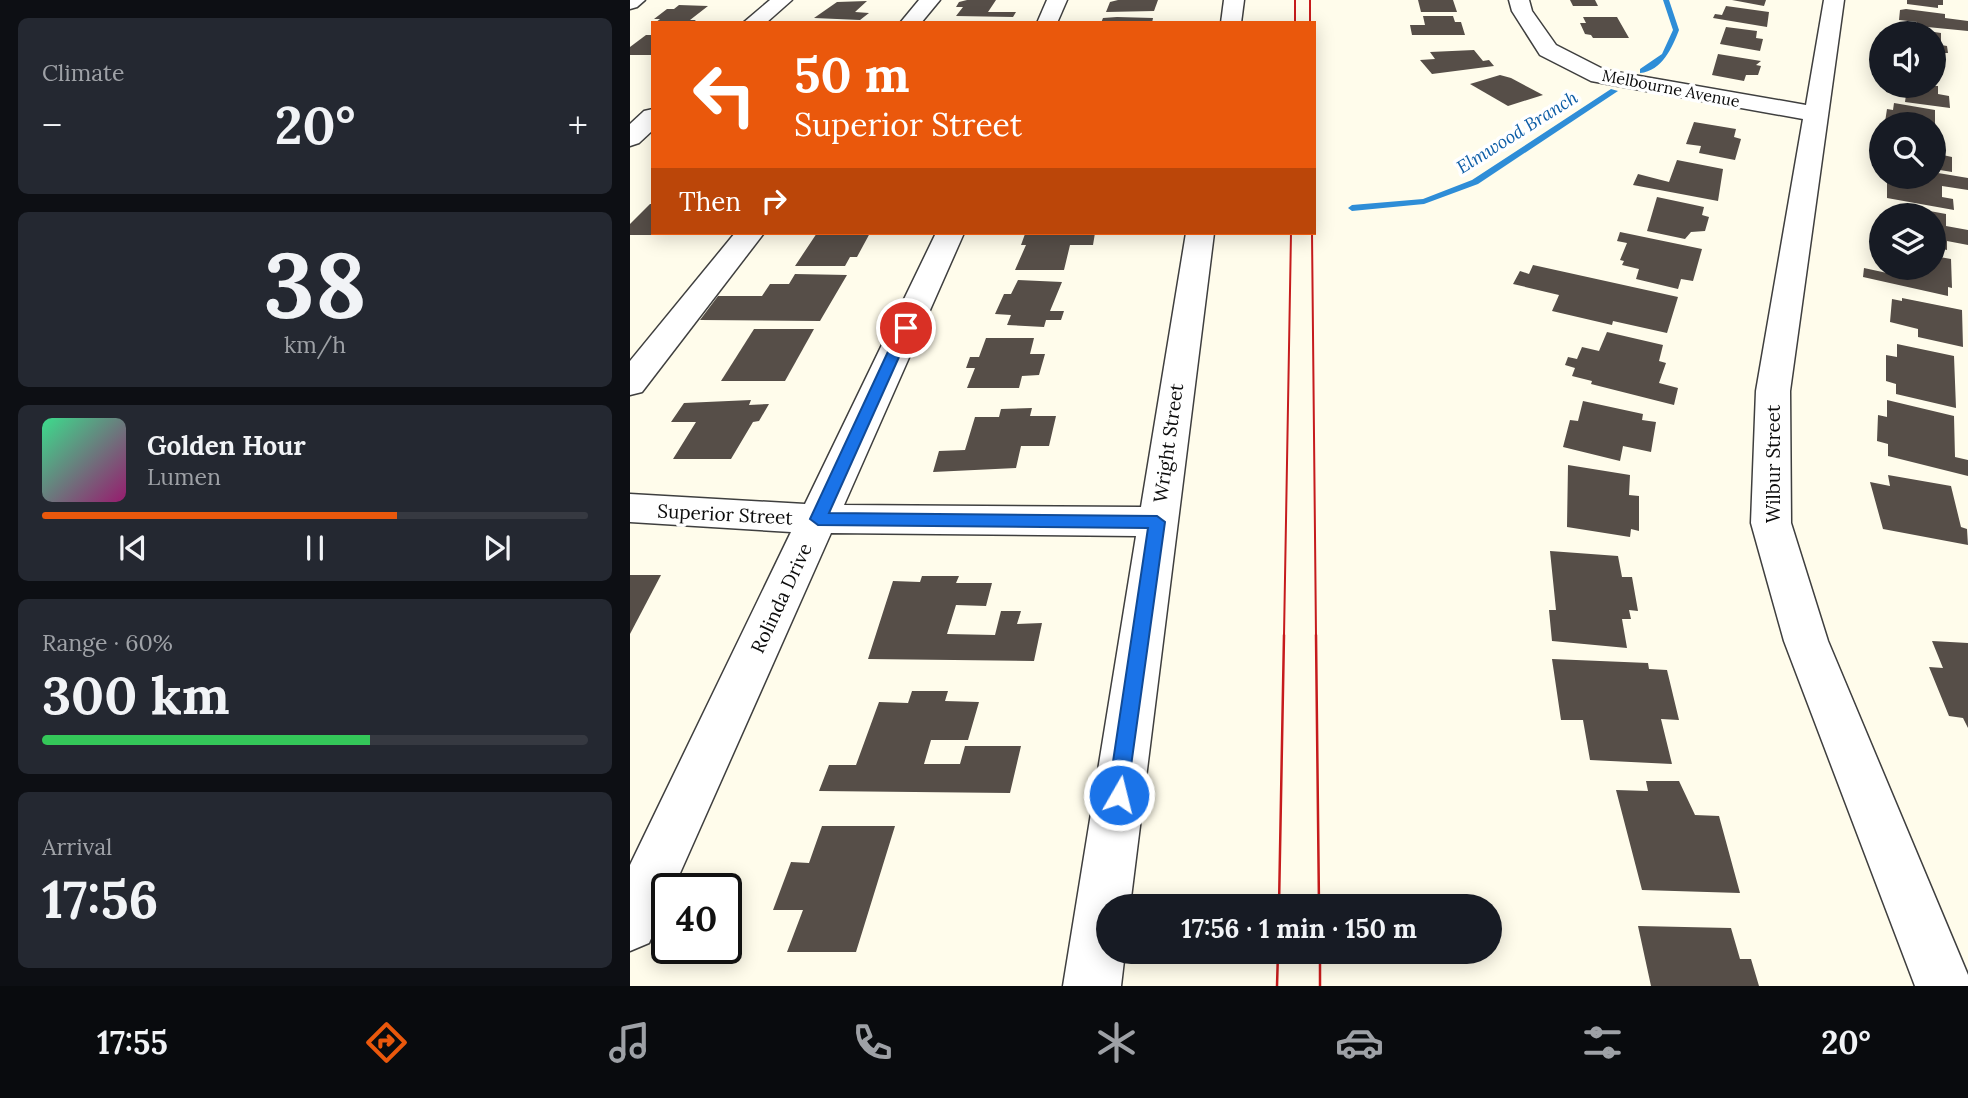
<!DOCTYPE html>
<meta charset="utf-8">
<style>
body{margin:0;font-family:Lora,serif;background:#242831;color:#f1f3f6;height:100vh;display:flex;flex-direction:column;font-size:26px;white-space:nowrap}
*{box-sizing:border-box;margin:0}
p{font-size:23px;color:#9ea1a6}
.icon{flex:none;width:38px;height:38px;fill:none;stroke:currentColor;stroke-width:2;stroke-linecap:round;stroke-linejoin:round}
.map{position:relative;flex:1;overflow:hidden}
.drawer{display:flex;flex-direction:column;gap:18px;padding:18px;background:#0d0f14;width:630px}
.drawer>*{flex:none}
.banner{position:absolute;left:21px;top:21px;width:665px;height:214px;border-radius:0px;box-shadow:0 4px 18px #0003;background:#ea580c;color:#fff;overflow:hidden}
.tools{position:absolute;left:1239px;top:21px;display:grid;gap:14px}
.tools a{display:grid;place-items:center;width:77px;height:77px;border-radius:50%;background:#171b24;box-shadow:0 4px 18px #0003;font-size:35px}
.speed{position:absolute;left:21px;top:873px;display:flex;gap:14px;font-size:35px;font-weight:700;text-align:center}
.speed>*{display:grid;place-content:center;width:91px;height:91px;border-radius:50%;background:#171b24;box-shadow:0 4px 18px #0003;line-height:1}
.speed .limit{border:4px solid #111;border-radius:10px;background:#fff;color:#111}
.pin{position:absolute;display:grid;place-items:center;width:60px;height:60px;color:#fff;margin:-30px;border:4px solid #fff;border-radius:50%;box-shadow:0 2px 7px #0007}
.me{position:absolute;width:77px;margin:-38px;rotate:8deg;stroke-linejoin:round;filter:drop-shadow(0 0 5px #0008)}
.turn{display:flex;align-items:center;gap:24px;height:147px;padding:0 28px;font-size:32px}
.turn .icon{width:91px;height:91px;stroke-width:2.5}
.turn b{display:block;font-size:49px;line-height:60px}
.then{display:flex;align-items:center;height:66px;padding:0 28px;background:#0003;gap:14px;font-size:26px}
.big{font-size:52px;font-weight:700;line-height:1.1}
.drawer .tile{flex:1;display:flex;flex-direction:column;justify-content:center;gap:10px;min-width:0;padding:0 24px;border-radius:10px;background:#242831}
.drawer .dial{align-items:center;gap:0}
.dial b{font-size:91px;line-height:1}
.song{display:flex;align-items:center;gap:21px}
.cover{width:84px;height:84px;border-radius:10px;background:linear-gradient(135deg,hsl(150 70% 55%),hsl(320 70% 35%))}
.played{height:7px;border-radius:4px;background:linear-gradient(90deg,#ea580c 65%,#363941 65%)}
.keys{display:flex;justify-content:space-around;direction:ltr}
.heat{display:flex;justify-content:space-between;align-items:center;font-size:38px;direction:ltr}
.charge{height:10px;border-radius:5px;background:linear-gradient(90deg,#34c759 60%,#363941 0)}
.trip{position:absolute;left:466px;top:894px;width:406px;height:70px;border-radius:35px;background:#171b24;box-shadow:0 4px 18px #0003;font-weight:700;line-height:70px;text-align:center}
.tab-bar{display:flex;height:112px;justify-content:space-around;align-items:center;background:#090b0e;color:#9ea1a6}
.tab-bar .icon{width:49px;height:49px}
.tab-bar .selected{color:#ea580c}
.tab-bar b{font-size:32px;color:#f1f3f6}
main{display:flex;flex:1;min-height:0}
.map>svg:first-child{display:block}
</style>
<main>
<section class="drawer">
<div class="tile"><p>Climate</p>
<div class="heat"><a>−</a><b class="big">20°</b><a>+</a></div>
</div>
<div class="tile dial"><b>38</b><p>km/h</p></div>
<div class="tile">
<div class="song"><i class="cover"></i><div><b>Golden Hour</b><p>Lumen</p></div></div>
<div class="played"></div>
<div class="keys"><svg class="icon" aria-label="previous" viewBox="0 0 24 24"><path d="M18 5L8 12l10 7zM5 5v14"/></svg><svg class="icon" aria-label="pause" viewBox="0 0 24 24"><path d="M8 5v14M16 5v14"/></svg><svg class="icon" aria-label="next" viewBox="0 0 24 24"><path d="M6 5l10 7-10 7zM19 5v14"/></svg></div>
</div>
<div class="tile"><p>Range · 60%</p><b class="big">300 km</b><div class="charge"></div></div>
<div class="tile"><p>Arrival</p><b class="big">17:56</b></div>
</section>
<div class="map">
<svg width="1338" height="986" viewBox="0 0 1338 986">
<rect width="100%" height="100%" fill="#fffceb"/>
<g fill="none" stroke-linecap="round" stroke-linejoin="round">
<!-- stream -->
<g fill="#2e8dd7" fill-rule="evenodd">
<path d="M1033,0H1039L1049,30C1042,48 1032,71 1010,73V69L1032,54L1043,30Z"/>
<path d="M981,89L988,91L848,184L794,204L722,211L718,208L722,205L793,199L842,180Z"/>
</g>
</g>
<!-- building -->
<g fill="#564e48">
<path d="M337,0H366L358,12H386L383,17L326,16L333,7H326L329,2Z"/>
<path d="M488,0H528L524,11L476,12L480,2Z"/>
<path d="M788,0H823L827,12H791Z"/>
<path d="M940,0H965L968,6H943Z"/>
<path d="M1102,0H1136L1134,6Z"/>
<path d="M1277,0H1313V5H1308V8L1277,4Z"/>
<path d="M237,1L225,12L239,13L230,20L184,18L207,2Z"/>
<path d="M49,5L78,6L60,20H66L62,23H25L30,19H24L37,9H44Z"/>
<path d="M1096,6L1139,12L1137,27L1083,18L1085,14L1092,15Z"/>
<path d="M1276,9L1315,14V18L1338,21V31L1287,26V22L1269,20L1270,10Z"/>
<path d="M793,16H823L825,22H831L835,35H782L780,25H795Z"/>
<path d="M487,17L523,18L522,23H471L473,18Z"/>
<path d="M953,17H987L999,38H963L961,35L955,34L950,23H956Z"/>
<path d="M1096,27L1127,31L1126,38L1133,39L1130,51L1090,44Z"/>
<path d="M1304,32L1311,33V45L1317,46L1318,53H1304Z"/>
<path d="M16,35H23V55H0V47Z"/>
<path d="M844,50L853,61L859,60L864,66L802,74L790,60L805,59L800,52Z"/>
<path d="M1088,54L1131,61L1126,65L1131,66L1128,75H1116L1114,81L1082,75Z"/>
<path d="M870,75L881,78L913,95L878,106L840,84Z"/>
<path d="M1257,86H1308V94L1319,96L1320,108L1275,102L1276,95L1256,92Z"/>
<path d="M1264,103L1305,110V124L1255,122L1257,109L1263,110Z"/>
<path d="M1064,122L1106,129L1104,137L1111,139L1105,160L1069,153L1071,146L1056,144Z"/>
<path d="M1304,140L1308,141V154L1322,157V172L1304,169Z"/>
<path d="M1047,160L1093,169L1088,201L1003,185L1008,174L1039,182Z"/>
<path d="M1308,173L1338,178V190L1312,186V197L1323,199L1324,210L1257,198V177H1304Z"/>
<path d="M1027,197L1074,207L1072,215L1079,217L1075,231L1061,232L1055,239L1017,231Z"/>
<path d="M20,204H23V235H0V224Z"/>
<path d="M1267,205L1316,214V226L1338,230V245L1317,241V250L1304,247V215H1266Z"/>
<path d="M990,232L1072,249L1063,281L1051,279L1048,289L1006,279L1009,269L992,265L994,261L990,260L997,243L987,241Z"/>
<path d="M187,233H240L227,257H220L215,266H165Z"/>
<path d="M465,233L463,245H440L434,270H385L396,245H391L395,234Z"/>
<path d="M1304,256L1321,259L1322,288L1318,287V296L1233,277L1234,268L1257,273V268H1304Z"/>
<path d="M903,265L1048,297L1037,333L983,321L982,325L922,311L929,295L883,284L890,271L899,274Z"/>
<path d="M165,274L217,275L190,321L70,320L88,296H132L140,284H159Z"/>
<path d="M388,280L432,282L420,311H434L431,320H416L414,327L377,325L381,315L365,314L374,294H381Z"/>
<path d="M1272,298L1332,310L1333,347L1288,337V329L1260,322L1262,299L1272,301Z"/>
<path d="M124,329H184L155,381H91Z"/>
<path d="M977,332L1033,345L1029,361L1036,363L1029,383L1048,388L1044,405L961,384L962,381L942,376L945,368L935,365L938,357L947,359L952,347L969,351Z"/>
<path d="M356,338H404L400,354H415L409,375L392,376L389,388H337L345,368H336L340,357H349Z"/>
<path d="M1267,344L1324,356L1326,408L1266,394V384L1256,381V355L1267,357Z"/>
<path d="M121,400L119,405L139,404L129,421L123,422L101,459H43L66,422H41L54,403Z"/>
<path d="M1257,400L1324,416L1325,457L1338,460V476L1258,456V444L1247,441L1248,415L1257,417Z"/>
<path d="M953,401L1013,414L1012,420L1026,422L1021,452L993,446L990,461L933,447L940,420L948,421Z"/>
<path d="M402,408L400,416H426L419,446H391L386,468L303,472L309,451L335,450L345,417H369L371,409Z"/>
<path d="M938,465L1000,475L999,495L1009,496V531L1001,529L1000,537L937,527Z"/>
<path d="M1258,475L1321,486L1331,527L1337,529L1338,545L1253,529L1240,482L1260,486Z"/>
<path d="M920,551L988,556L992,577H1002L1008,611L999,610L1001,619H992L997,648L922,641L919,610H926Z"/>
<path d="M0,575H31L0,634Z"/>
<path d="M292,576H329L326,583H362L356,606L326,605L317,634L365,635L371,611H391L387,624L412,623L404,661L238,659L263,581L290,582Z"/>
<path d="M1302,641L1338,643V728L1333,718L1319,716L1299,667L1313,668Z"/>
<path d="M922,659L1018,663L1019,669L1037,670L1049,720L1031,719L1042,764L960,760L953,720H931Z"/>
<path d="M282,691H318L315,701L349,702L338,740H301L294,764H330L335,746H391L380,793L189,791L199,765H226L249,702L278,703Z"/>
<path d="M1016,781H1049L1065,815L1089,816L1110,893L1012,890L986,790L1018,791Z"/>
<path d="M192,826H265L226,952H157L173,910H143L161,862L179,863Z"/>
<path d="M1008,926L1101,928L1110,959H1121L1129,986H1021Z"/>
</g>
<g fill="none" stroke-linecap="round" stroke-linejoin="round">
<defs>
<g id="minor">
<path d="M0,0H15L7,7L0,9Z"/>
<path d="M140,0H162L136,23H113Z"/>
<path d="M289,0H310L291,23H270Z"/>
<path d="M417,0H437L427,23H407Z"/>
<path d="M594,0H614L611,23H591Z"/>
<path d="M879,0H899L902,11L926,45L975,70L1176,105L1194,0H1214L1160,391L1161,523L1198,641L1338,975V986H1285L1154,641L1121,523L1126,391L1173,119L961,81L910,55L882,11Z"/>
<path d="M23,109V130L9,143L0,146V124L14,111Z"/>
<path d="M105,233H134L12,392L0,395V361Z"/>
<path d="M306,233H334L214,505L511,507L556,233H584L500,906H478V952H495L491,986H433L506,536L201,533L43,889H37V904L19,943L0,951V865L161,532L0,522V494L175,504Z"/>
</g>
</defs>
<!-- minor casing -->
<use href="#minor" stroke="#3f3f3f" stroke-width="3"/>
<!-- minor -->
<use href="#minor" fill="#fff" fill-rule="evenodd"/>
<!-- tram-far1 -->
<g stroke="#c61b1c" stroke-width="2">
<path d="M665,0V23"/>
<path d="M680,0V23"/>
<path d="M682,233L686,636"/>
<path d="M654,636L661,233"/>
</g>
<!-- tram -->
<g stroke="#c61b1c" stroke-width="2.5">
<path d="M686,635L689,906"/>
<path d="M649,906L654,635"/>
<path d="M690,952V986"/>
<path d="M647,986L648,952"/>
</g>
</g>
<!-- route -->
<path fill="#1a73e8" stroke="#114b97" stroke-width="2" d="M276,324L282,328L199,513L527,516L535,522L496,802L489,804L481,802L478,795L518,528L188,525L180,519L269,328Z"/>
<g text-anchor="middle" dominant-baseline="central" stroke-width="7" stroke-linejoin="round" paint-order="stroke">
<!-- far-street labels -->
<g font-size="16" fill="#0c0c0c" stroke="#fff">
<text transform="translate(1041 88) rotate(11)">Melbourne Avenue</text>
</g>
<!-- far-water labels -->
<g font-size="18" font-style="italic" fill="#0d5da6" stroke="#fff">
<text transform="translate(887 132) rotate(-32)">Elmwood Branch</text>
</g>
<!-- street labels -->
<g font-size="19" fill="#0c0c0c" stroke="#fff">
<text transform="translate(538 443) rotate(-82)">Wright Street</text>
<text transform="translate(1143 464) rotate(-90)">Wilbur Street</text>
<text transform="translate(95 514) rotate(3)">Superior Street</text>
<text transform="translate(151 598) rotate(-65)">Rolinda Drive</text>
</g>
</g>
</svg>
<div class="tools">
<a><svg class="icon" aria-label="sound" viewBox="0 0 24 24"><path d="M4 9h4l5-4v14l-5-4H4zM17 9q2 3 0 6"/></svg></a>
<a><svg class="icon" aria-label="search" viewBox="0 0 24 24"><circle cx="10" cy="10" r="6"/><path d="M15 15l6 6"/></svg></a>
<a><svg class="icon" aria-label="layers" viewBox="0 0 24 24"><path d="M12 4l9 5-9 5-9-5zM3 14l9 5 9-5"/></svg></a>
</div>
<div class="speed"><div class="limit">40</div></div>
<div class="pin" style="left:276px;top:328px;background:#d93025"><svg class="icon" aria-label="arrive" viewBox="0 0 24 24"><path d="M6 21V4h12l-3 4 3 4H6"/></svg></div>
<svg class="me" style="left:489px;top:795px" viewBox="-20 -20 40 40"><circle r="17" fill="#1a73e8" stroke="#fff" stroke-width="3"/><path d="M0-11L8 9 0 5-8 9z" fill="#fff"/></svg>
<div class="trip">17:56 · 1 min · 150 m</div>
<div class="banner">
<div class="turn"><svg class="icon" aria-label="left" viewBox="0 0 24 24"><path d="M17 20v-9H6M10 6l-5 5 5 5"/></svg><div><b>50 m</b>Superior Street</div></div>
<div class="then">Then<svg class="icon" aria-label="right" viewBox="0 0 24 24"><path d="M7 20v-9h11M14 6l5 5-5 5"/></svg></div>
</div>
</div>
</main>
<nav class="tab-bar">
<b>17:55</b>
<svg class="icon selected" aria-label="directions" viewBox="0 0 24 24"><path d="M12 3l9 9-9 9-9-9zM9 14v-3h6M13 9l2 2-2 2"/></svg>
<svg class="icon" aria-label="music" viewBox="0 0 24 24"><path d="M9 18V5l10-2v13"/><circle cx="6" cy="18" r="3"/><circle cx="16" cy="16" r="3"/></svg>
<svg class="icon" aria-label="phone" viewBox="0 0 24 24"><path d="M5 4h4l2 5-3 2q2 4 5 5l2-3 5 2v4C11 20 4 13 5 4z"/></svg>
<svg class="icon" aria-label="climate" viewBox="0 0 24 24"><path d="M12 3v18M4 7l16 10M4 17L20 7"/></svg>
<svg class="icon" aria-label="car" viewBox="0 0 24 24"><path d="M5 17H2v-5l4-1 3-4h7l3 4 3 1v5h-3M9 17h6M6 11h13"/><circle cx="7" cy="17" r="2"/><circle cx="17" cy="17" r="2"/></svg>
<svg class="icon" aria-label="filters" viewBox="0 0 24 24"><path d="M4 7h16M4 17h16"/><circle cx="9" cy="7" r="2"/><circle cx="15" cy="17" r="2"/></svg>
<b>20°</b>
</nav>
